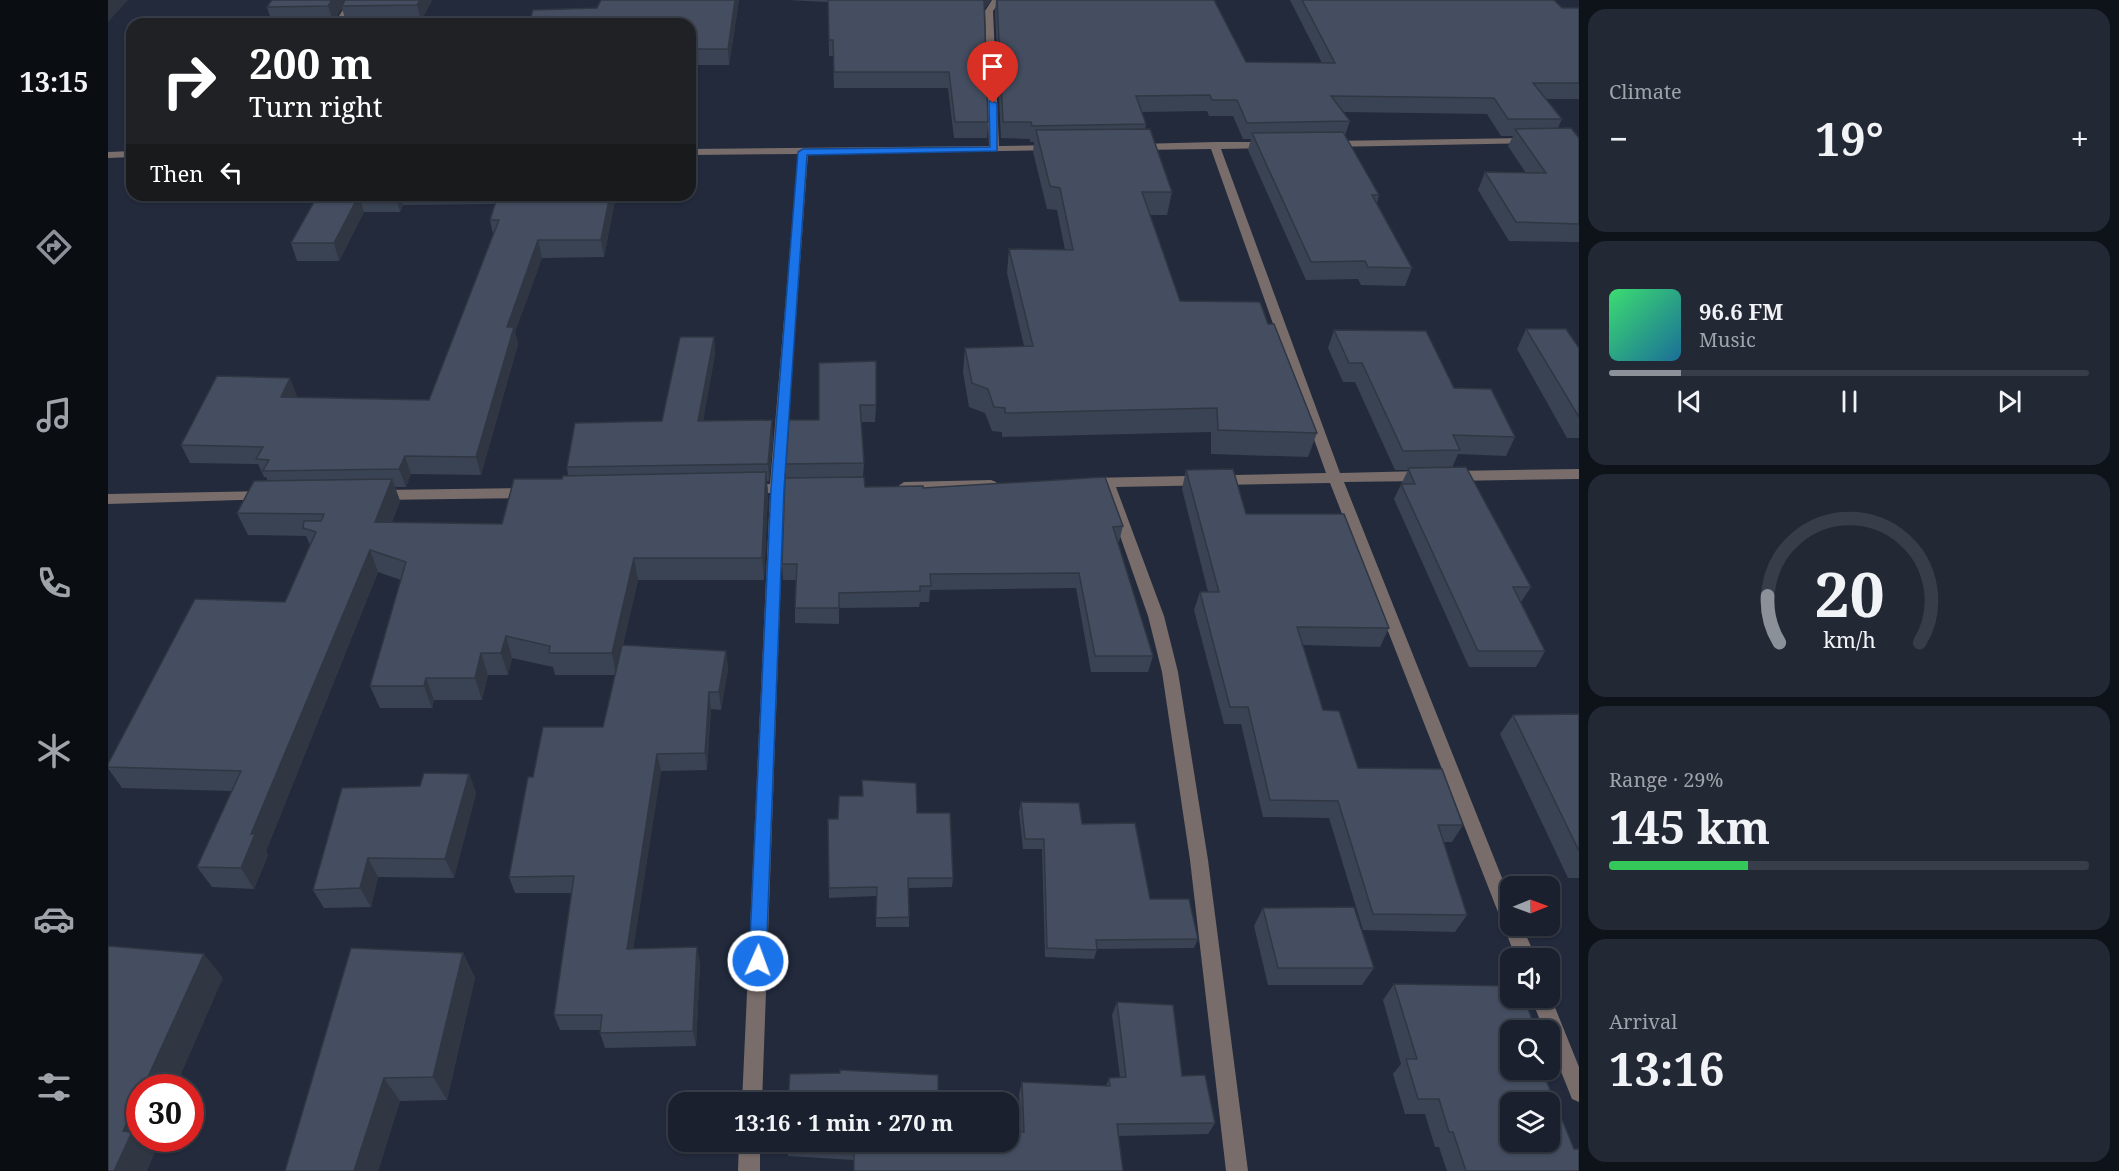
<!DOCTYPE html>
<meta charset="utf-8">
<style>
body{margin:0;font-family:"Noto Serif",serif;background:#232835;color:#f1f3f6;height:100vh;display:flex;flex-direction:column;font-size:22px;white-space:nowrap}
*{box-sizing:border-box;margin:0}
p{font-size:20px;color:#9fa3aa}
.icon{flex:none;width:33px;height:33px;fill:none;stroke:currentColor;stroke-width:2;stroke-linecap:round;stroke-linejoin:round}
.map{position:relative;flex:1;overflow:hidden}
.side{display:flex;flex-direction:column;gap:9px;padding:9px;background:#0e1219;width:540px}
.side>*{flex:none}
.guide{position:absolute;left:18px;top:18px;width:570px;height:183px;border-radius:18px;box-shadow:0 2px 4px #0004,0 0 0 2px #383e49;background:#202124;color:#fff;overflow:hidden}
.needle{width:39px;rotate:89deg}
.fabs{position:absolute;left:1392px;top:876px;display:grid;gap:12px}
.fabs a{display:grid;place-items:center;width:60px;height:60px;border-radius:12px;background:#1a202d;box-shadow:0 2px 4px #0004,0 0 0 2px #383e49;font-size:30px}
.speed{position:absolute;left:18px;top:1074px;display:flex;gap:12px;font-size:30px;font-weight:700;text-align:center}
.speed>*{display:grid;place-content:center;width:78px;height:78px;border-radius:50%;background:#1a202d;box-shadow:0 2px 4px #0004,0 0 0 2px #383e49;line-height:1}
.speed .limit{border:9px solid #d22;background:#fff;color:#111}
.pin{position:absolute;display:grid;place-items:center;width:51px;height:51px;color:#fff;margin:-62px -26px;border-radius:50% 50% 50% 0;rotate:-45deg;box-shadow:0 0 6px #0007}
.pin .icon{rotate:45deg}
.me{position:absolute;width:66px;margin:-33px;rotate:2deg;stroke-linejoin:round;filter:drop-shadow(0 0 4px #0008)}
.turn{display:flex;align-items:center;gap:21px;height:126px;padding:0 24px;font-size:27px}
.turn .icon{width:78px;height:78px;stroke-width:2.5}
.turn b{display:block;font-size:42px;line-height:51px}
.then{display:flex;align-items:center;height:57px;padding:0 24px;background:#0003;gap:12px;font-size:22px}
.big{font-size:45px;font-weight:700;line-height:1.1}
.side .widget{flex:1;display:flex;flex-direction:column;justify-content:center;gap:9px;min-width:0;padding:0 21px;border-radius:18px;background:#232835}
.side .dial{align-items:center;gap:0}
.dial svg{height:156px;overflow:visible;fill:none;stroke:#383e49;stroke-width:7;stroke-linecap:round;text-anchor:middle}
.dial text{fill:#f1f3f6;stroke:none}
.song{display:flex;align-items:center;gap:18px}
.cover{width:72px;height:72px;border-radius:9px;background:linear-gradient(135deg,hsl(140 70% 55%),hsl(200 70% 35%))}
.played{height:6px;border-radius:3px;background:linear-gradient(90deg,#8c9099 15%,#383e49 15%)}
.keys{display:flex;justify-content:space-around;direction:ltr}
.heat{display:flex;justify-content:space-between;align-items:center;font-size:33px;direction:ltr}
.charge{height:9px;border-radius:4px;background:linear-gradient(90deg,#34c759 29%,#383e49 0)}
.trip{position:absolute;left:560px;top:1092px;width:351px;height:60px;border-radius:18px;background:#1a202d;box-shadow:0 2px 4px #0004,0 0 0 2px #383e49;font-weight:700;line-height:60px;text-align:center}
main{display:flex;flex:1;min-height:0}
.menu{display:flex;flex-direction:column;width:108px;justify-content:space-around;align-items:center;background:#0a0d12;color:#9fa3aa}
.menu .icon{width:42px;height:42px}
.menu .selected{color:#8c9099}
.menu b{font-size:27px;color:#f1f3f6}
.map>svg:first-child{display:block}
</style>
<main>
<nav class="menu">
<b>13:15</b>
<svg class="icon selected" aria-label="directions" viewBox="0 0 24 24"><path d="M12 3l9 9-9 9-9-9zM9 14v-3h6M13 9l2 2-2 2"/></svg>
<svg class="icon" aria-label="music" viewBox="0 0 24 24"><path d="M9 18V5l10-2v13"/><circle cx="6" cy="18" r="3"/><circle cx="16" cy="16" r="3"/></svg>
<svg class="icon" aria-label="phone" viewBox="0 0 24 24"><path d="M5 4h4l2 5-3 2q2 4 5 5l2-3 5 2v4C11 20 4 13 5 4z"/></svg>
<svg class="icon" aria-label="climate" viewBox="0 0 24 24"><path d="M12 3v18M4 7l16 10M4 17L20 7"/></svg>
<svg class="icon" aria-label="car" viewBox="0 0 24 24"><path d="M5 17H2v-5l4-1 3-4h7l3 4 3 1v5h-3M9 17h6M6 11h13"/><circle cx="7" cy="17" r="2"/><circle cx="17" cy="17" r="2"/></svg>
<svg class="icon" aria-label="filters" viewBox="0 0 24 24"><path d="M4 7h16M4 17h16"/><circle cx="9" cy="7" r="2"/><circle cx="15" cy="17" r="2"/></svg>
</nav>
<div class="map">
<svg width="1471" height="1171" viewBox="0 0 1471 1171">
<rect width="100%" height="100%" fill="#222a3c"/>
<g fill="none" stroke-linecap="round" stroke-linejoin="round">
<!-- minor -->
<g fill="#786d6a" fill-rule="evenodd">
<path d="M241,0H249L234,24H226Z"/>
<path d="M884,0L910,1L906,4H890L885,11L891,146L946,145L951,148L950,150L700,154L676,484L697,483L704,488L697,493H676L654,1102H634L662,493L640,494L633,489L640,484H662L690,154L582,155V149L881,146L877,11Z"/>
<path d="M1423,138L1427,139V143L1222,147L1217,144L1222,141Z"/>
<path d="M1107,142H1162L1167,145L1162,148L1113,149L1232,473L1315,471L1322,476L1315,481L1236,482L1402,898V926H1414L1428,958H1408L1222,483L1008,487L1056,616L1070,672L1100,860L1140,1171H1118L1082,860L1054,672L1040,616L995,487L979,488L972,483L979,478L1218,473L1103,149L1030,150L1025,147L1030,144Z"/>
<path d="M24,151V157L0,158V152Z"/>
<path d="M1471,469V479L1342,481L1335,476L1342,471Z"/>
<path d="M883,480L888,482L890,485L888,488L796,492L789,487L796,482Z"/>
<path d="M421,488L428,493L421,498L271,500L264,495L271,490Z"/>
<path d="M157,491L162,493L164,496L162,499L0,504V494Z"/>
<path d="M1442,995L1471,1067V1102L1464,1099L1442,1044V1030H1436L1423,998H1442Z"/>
<path d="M631,1142H652V1171H630Z"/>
</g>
</g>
<!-- wall -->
<g fill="#3a4353">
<path d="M324,0L313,21L238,22L234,8L225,22L164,23L159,7Z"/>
<path d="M493,0H631L621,65H587L489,8Z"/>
<path d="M679,0H883L876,9L880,122L879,138H846L840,88H726L725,56H721L720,2Z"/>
<path d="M888,0L1138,62L1214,63L1182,0H1446L1454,8H1471V99H1438L1454,119L1450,128L1471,138V242L1401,241L1370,190L1377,172L1418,173L1400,146L1405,136H1393L1379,114L1235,112L1242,121L1237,135L1271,195L1269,203L1304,268L1297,286L1253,285L1250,279L1198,280L1140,150L1143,139H1135L1125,116H1101L1099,111L1033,112L1038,124L1037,129L1064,192L1059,215H1042L1072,301L1160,324L1209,433L1200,457L1103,454V432L894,437V432L884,431L877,413L861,407L855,372L857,348L916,346L899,273L901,249L957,250L949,210L939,209L925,152L926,142H922V139L893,138L887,12Z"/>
<path d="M210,195H508L496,257L434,258L407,332L410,344L373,475L303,474L298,487H287L292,501L284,522L394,524L454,479L460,476L459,467L554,421L606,337L607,354L595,421L665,437L661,481H659L660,494L656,580H530L515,645L618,651L620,669L613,710L603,709L599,770L553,771L525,948L592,963L588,1046L497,1048L492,1033V1030H452L446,1015L464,893H407L401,877L425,777L495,727L507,675H447L445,667L404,658L400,675H380L374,700H326L324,708H272L262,686L293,580L270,572L158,851L160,855L146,889L104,887L89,867L124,791L14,788L0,768V764L177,602L202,545L198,536L140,535L129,513L160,481L158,477H156L150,464L82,463L73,445L189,396L188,397L321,400L385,234L382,220L387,204L295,205L292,212H256L231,261H189L183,243Z"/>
<path d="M1418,329L1471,348V438H1459L1409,349Z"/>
<path d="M1226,330L1346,388L1407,437L1398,456L1350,454L1344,468L1423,587L1413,602L1437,651L1428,667H1361L1286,499L1300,470H1287L1247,382H1235L1220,348Z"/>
<path d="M711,363L768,405L767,422H753L756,463L755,477L757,487L815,488L1015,526L1011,542H1010L1045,656L1040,672H983L968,588L822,590L821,602H812L811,607L731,608V624L687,623V608L688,580H675L674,564L678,478V464L711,420Z"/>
<path d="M1078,470L1138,514L1281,628L1272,647L1194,645L1215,710L1250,768L1355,825L1344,842H1336L1359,915L1347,932L1255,930L1221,818L1155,817L1133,724H1116L1086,610L1092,592H1100L1074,489Z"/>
<path d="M1471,714V878H1460L1392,734L1405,715Z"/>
<path d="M361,774L368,793L346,878L270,877L263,907L216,908L205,890L312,786Z"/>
<path d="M754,780L809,813L845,878L844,887L801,888V927H768V896L721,898L720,819H730L754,796Z"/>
<path d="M913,802L974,824L1042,899L1090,939L1086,948L989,949L986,959L937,957L934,849H915L911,812Z"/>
<path d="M1155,908L1266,968L1254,985H1160L1146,926Z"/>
<path d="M355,953L367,978L339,1100L292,1101L270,1171H177Z"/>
<path d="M1286,984L1402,1030L1471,1171H1339L1331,1147H1327L1317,1114H1297L1285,1074L1293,1064L1275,1000Z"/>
<path d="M1009,1002L1074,1076L1107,1123L1100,1134L1010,1136L746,1160L680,1156L679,1145L913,1132L911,1094L914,1082L998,1086L1001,1078L1012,1077L1004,1015Z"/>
</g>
<!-- shaded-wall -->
<g fill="#303743">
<path d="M0,0H20L0,22Z"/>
<path d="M224,0H239L234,6V8L225,22L220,6Z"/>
<path d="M312,0H324L313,21L309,5Z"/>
<path d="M627,0H631L621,65L620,49Z"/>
<path d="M876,0H883L875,11Z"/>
<path d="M586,49L587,65L582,101V75Z"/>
<path d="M251,195L256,212L231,261L226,243Z"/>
<path d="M287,195H293L295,205L292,212Z"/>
<path d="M502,195H508L496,257L493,240Z"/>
<path d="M430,240L434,258L407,332L410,344L373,475L368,457L399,327Z"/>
<path d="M606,337L607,354L592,438L590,421Z"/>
<path d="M182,378L189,396L180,415L173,397Z"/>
<path d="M664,420L665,437L661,481L660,464Z"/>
<path d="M297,456L303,474L298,487L291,469Z"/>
<path d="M658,472L660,494L656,580L654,558Z"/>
<path d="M284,479L292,501L275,544L267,522Z"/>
<path d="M262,550L270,572L158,851L160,855L146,889L133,868L143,834Z"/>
<path d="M526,558L530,580L508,675L504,653Z"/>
<path d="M398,636L404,658L400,675L393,653Z"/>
<path d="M618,651L620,669L613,710L611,692Z"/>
<path d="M373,653L380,675L374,700L367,678Z"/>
<path d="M318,678L326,700L324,708L316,686Z"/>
<path d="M601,692L603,709L599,770L597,753Z"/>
<path d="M549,754L553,771L523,964L519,949Z"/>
<path d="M361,774L368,793L346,878L337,859Z"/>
<path d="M260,858L270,877L263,907L252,888Z"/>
<path d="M589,947L592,963L588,1046L585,1031Z"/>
<path d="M355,953L367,978L339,1100L325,1077Z"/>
<path d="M96,954L115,978L67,1088H35Z"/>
<path d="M276,1078L292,1101L270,1171H246Z"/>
<path d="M32,1095V1138H44L41,1147L47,1152L39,1171H6L15,1131Z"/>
</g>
<!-- building -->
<g fill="#444e60" stroke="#303743" stroke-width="1.5" fill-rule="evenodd">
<path d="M164,0H224L220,6L159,7Z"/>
<path d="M237,0H312L309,5L234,6Z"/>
<path d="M493,0H627L620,49H586L582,75V24H421L425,10L489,8Z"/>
<path d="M720,0H876L880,122H847L841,72H726L725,40H721Z"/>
<path d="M889,0H1106L1138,62L1227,63L1194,0H1446L1454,8H1471V83H1425L1454,119H1400L1386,98L1223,96L1242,121L1139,123L1129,100H1104L1102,95L1028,96L1038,124L924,126L923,122H895Z"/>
<path d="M1463,128L1471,138V224L1408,222L1377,172L1438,173L1407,129Z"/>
<path d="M1042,129L1064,192H1034L1072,301L1152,302L1160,324H1166L1209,433L1110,430L1109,408L897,413V408L886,407L880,389L864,383L857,348L925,346L901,249L965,250L952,188L942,186L928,130Z"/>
<path d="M1235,132L1271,195H1264L1304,268L1260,267L1257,261L1203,262L1144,133Z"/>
<path d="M210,195H287H251L226,243H183Z"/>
<path d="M390,195H502L493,240H430L399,327H406L368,457L297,456L291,469L155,471L161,460L148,459L155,447L73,445L109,376L182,378L173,397L321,400L391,220H382Z"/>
<path d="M1418,329H1458L1471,348V417Z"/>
<path d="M1226,330L1318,331L1346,388L1383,389L1407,437L1345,435L1352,450L1295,451L1254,363H1241Z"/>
<path d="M572,337H606L590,421L664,420L660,464L459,467L467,423L554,421Z"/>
<path d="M768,361V405H752L756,463L678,464L681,420H711V363Z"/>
<path d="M1358,467L1423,587H1405L1437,651H1370L1293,484H1307L1300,468Z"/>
<path d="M1125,469L1138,514H1236L1281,628L1189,627L1215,710L1231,711L1250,768L1334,769L1355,825H1330L1359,915L1265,914L1230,801L1162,800L1140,707H1122L1092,592H1111L1078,470Z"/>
<path d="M658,472L654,558H526L504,653H441L442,646L398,636L393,653H373L367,678H318L316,686H262L298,562L262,550L143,834H147L133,868L89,867L133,771L0,767V764L87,599L177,602L208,532L195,528L196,521H213L216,514L129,513L146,481L284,479L267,522L394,524L406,479H454L455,476Z"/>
<path d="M756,477L757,487L815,486V488L997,477L1015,526L1005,527L1045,656H987L971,573L822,574L823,586H812V591L731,593V608H687L689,564H674L677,478Z"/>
<path d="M514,645L618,651L611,692H601L597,753L549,754L519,949L589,947L585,1031L492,1033L494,1015H446L466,876L401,877L420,777H425L435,727H495Z"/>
<path d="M1471,714V851L1405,715Z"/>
<path d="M316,773L361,774L337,859L260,858L252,888L205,890L234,788L312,786Z"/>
<path d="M754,780L808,783L809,813H842L845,878H800L801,917L768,918L769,887L721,888L720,819H730L731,796H755Z"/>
<path d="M913,802L971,803L974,824L1027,823L1042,899H1081L1090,939L988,940L989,950L939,948L936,839H917Z"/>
<path d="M1246,907L1266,968H1170L1155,908Z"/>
<path d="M0,946L96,954L35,1088H32V1095L15,1131L24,1132L6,1171H0Z"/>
<path d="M243,948L355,953L325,1077L276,1078L246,1171H177Z"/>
<path d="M1286,984L1402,986V998H1416L1428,1030H1402V1070H1434L1466,1149H1471V1171H1358L1345,1132H1341L1331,1099H1310L1298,1059H1309ZM1402,1102H1442V1142H1402Z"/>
<path d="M1009,1002L1065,1005L1074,1076L1097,1075L1107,1123L1009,1124L1015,1171H746V1148L679,1145V1142H900V1132H916L914,1082L1002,1086L1001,1078L1018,1077Z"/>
<path d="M732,1070L830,1075V1102H680L682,1074L732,1073Z"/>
</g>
<!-- route -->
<path fill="#1a73e8" stroke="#114b97" stroke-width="1.5" d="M881,101L889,103V151L699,155L676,489L658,961L656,967L650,969L643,967L641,961L663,489L690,152L695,149L882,147Z"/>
</svg>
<div class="fabs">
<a><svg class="needle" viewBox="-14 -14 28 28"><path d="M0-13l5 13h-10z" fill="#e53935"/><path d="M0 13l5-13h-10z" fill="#9fa3aa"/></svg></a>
<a><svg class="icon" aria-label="sound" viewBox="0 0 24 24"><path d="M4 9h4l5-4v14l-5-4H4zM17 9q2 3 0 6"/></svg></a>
<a><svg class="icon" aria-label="search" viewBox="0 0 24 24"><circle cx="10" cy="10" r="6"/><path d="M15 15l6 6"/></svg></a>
<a><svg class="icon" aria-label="layers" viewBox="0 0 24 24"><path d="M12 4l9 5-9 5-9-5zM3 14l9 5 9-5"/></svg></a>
</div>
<div class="speed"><div class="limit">30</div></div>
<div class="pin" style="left:885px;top:103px;background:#d93025"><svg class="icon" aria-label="arrive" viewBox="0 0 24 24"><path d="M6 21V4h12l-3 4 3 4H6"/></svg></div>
<svg class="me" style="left:650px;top:961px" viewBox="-20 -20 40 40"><circle r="17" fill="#1a73e8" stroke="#fff" stroke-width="3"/><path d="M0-11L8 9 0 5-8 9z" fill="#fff"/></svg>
<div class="trip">13:16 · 1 min · 270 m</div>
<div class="guide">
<div class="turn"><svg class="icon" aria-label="right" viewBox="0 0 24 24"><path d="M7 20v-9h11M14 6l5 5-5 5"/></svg><div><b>200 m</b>Turn right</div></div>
<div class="then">Then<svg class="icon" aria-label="left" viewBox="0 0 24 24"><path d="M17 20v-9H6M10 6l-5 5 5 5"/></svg></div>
</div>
</div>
<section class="side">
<div class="widget"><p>Climate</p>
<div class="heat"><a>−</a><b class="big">19°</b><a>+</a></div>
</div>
<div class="widget">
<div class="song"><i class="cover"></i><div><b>96.6 FM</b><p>Music</p></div></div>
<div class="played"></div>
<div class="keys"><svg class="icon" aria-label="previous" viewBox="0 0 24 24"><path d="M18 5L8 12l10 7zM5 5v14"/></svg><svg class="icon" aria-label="pause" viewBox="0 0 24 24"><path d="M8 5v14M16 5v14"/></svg><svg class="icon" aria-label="next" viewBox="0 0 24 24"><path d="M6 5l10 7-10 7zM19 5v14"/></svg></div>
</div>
<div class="widget dial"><svg viewBox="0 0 100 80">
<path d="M14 69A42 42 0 1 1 86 69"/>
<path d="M14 69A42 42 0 0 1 8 45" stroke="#8c9099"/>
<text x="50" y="56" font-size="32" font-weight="700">20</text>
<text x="50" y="72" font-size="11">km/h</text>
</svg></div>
<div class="widget"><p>Range · 29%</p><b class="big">145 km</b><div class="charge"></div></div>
<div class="widget"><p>Arrival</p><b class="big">13:16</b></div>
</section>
</main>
